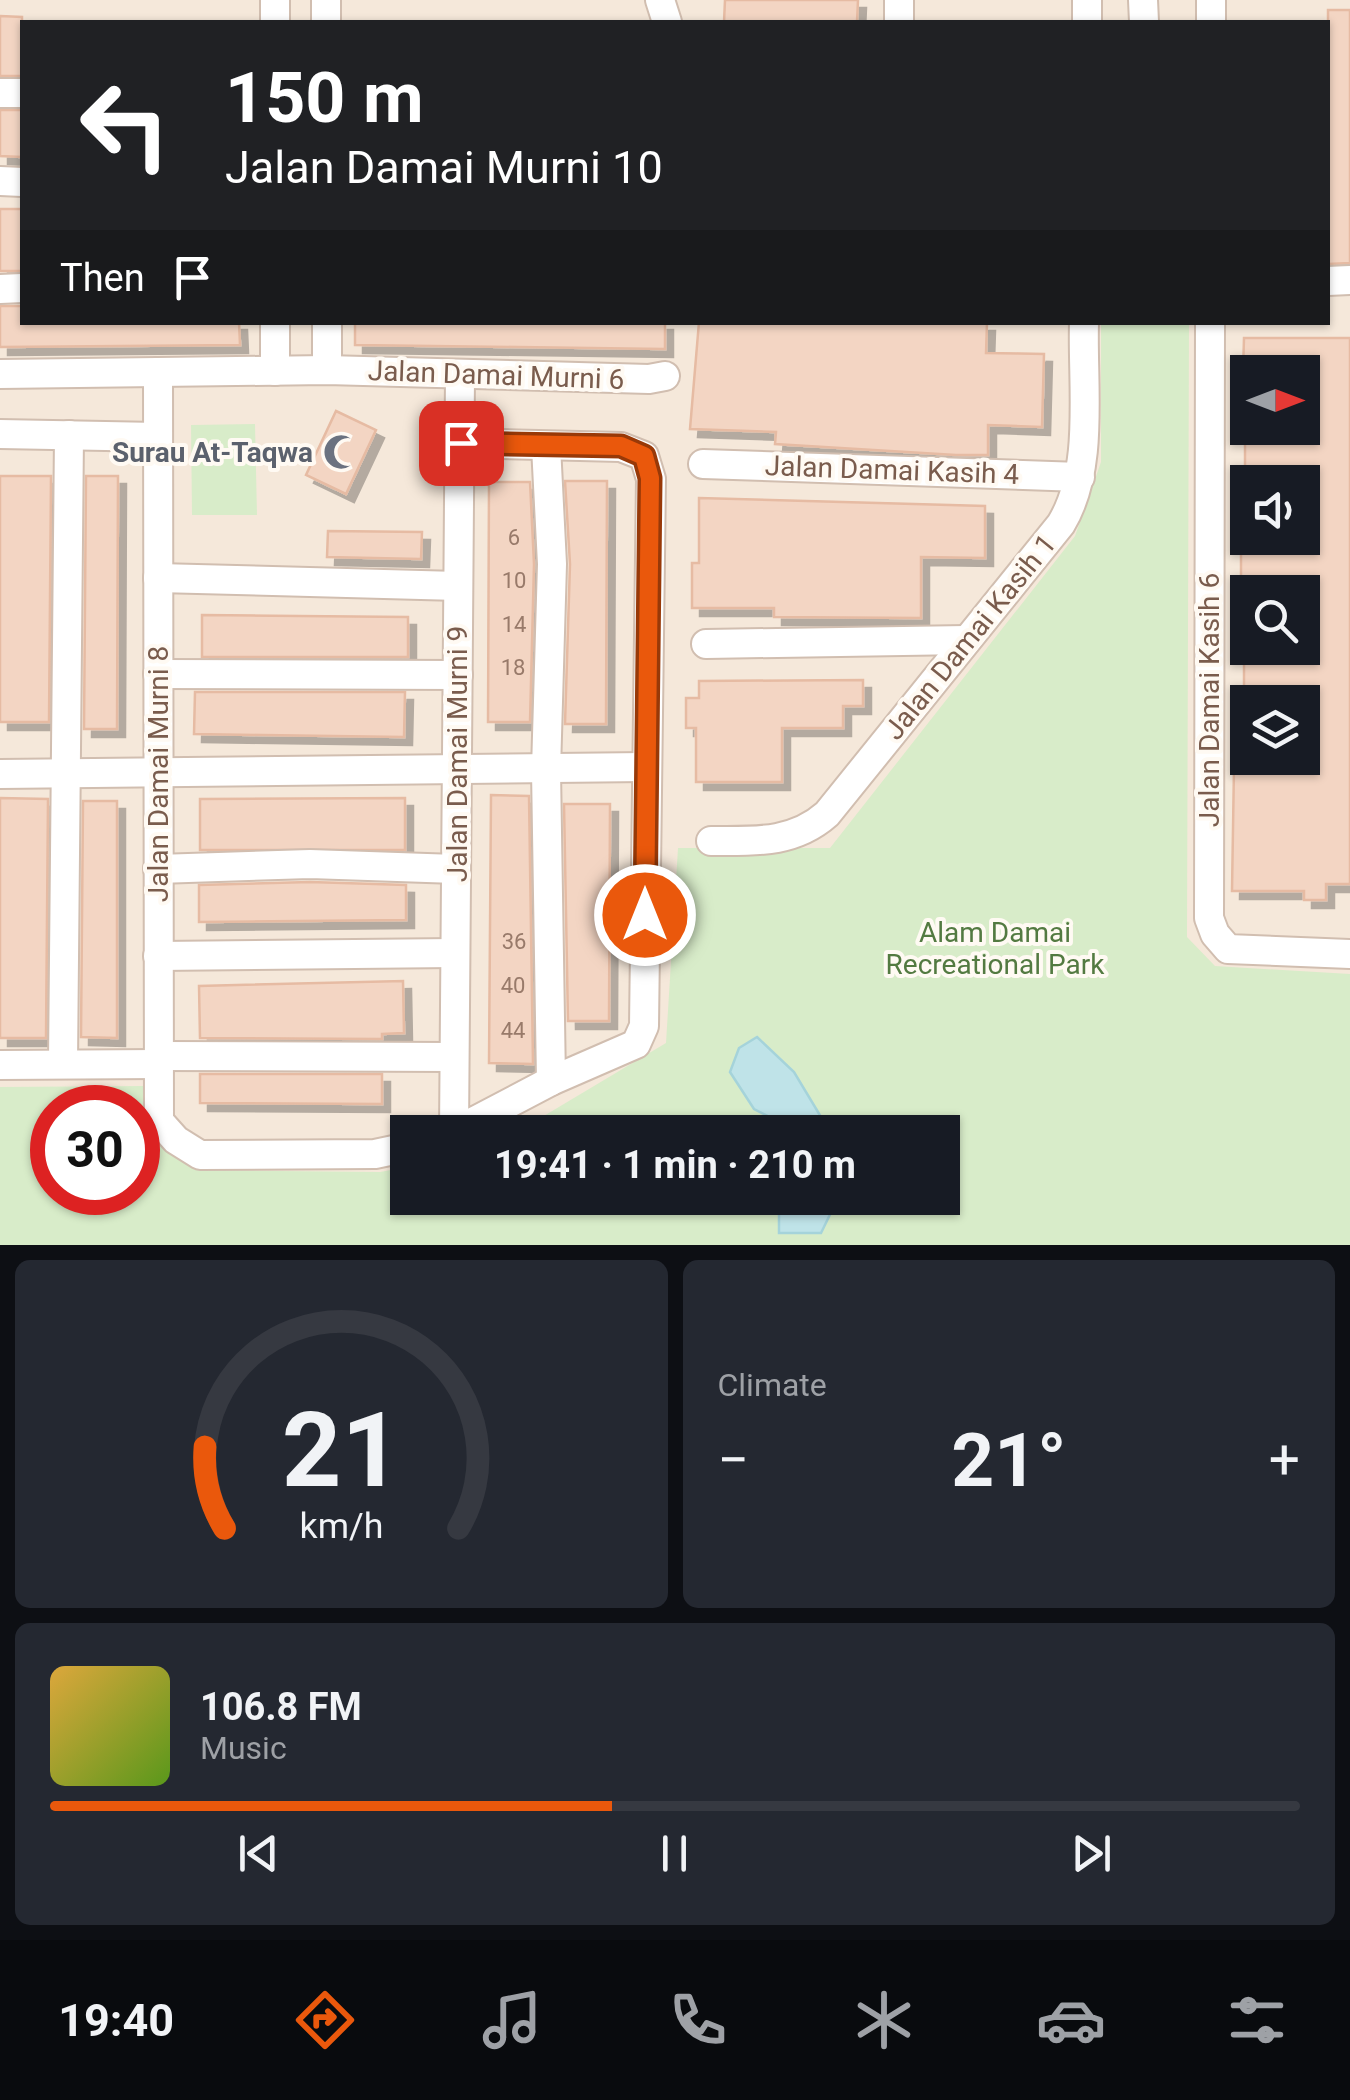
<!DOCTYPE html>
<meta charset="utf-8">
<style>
body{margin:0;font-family:Roboto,sans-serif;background:#242831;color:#f1f3f6;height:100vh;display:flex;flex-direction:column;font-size:38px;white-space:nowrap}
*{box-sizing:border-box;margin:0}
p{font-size:32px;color:#9ea1a6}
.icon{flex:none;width:55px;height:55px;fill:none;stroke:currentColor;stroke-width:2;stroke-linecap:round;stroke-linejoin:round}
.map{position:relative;height:1245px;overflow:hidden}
.panel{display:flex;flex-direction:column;gap:15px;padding:15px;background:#0d0f14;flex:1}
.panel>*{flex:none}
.guide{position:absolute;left:20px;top:20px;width:1310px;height:305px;border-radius:0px;box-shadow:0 2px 8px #0004;background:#202124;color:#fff;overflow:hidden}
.needle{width:65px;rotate:90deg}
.fabs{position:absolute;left:1230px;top:355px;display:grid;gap:20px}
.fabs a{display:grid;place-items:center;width:90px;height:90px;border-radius:0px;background:#171b24;box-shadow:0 2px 8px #0004;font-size:50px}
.speed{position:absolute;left:30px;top:1085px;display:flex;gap:20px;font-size:50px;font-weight:700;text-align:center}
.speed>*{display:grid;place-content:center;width:130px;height:130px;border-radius:50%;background:#171b24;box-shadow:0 2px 8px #0004;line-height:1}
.speed .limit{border:15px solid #d22;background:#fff;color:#111}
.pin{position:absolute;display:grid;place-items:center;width:85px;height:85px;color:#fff;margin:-42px;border-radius:20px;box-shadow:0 5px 15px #0006}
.me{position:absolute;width:110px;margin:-55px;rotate:0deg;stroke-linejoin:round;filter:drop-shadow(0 0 8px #0008)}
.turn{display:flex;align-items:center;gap:35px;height:210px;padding:0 40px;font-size:45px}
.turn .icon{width:130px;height:130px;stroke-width:2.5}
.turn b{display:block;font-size:70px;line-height:85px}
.then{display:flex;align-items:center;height:95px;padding:0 40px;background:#0003;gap:20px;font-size:38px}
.big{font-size:75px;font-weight:700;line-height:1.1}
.panel .widget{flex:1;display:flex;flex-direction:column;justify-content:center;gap:15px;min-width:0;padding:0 35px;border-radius:15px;background:#242831}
.panel .dial{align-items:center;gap:0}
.dial svg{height:260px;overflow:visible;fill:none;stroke:#363941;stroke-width:7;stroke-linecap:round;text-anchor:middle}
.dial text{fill:#f1f3f6;stroke:none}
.song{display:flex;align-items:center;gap:30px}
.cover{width:120px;height:120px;border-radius:15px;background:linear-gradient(135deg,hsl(40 70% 55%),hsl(90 70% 35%))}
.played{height:10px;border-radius:5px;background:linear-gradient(90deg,#ea580c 45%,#363941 45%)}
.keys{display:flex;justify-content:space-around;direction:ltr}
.heat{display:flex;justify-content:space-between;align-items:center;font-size:55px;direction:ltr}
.panel .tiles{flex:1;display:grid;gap:15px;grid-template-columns:1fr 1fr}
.widget:last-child{grid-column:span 2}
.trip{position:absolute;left:390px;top:1115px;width:570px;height:100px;border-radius:0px;background:#171b24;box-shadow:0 2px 8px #0004;font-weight:700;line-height:100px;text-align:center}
.tabs{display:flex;height:160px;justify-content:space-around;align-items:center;background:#090b0e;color:#9ea1a6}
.tabs .icon{width:70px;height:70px}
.tabs .on{color:#ea580c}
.tabs b{font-size:45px;color:#f1f3f6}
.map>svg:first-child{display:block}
</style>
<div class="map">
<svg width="1350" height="1245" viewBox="0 0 1350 1245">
<defs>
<filter id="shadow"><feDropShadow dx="8" dy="8" stdDeviation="0" flood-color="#0004"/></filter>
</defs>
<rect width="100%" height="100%" fill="#fdf6ec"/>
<!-- residential -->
<path fill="#f5e8da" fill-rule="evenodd" d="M0,0H1350V1245H0ZM22,22H1328V322H22ZM1248,372H1302V428H1248ZM1248,482H1302V538H1248ZM1248,592H1302V648H1248ZM1248,702H1302V758H1248ZM52,1108H138V1192H52ZM408,1132H942V1198H408Z"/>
<!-- green -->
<g fill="#d8ecc9" fill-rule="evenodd">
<path d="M1101,323H1189L1187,937L1215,966L1350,974V1245H0V1087L144,1086V1134L195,1170L380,1172L407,1167L408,1198H942V1132H517L666,1043L678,848H830L1075,536L1101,462ZM52,1108H138V1192H52Z"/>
<path d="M255,424L257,515H192L191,425Z"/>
</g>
<!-- water -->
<g fill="#bfe3e8" stroke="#a5d3da" stroke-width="2.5">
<path d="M757,1037L794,1072L821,1117L799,1132L754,1109L730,1072L739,1048Z"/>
<path d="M787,1198H838L821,1233H779V1211Z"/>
</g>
<!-- building -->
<g fill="#f3d5c3" stroke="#e6bba3" stroke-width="2.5" filter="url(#shadow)">
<path d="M725,0H858L857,22H724Z"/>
<path d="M1328,10H1350V263L1328,264Z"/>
<path d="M0,16L22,17V76H0Z"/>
<path d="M0,110H22V157L0,156Z"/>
<rect x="0" y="209" width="22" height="62"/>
<path d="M0,306H22V322H239L240,345L0,347Z"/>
<path d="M355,322H665V349L355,345Z"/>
<path d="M699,322L987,323L986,353L1044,354L1042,427L988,425V455H956L775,444L776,432L690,429Z"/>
<path d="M1244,338H1350V884H1326V900H1304V891H1232L1234,767L1301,766L1304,761V702H1244V648H1305L1306,592H1241V555L1244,538H1308L1307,471H1245V428H1305V372H1243Z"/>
<path d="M336,411L376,430L346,494L306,475Z"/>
<path d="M0,476H51L49,722H0Z"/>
<path d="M86,476H118L117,729H84Z"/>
<path d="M565,481H607L606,724H565L570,564Z"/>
<path d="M489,482H530L534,564L530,722H488Z"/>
<path d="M699,498L985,506V558L921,557V618L774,617V608H692V563H699Z"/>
<path d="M328,531L422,532L421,559L327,557Z"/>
<path d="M202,615L408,617V657H202Z"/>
<path d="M863,680V706H843V728H782V782H696V728H686V698H699V681Z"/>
<path d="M195,692H405L404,737L194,734Z"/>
<path d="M491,795L529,796L533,1064L489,1063Z"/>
<path d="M0,798L48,799L46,1038H0Z"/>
<path d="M405,798V850H200V799Z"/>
<path d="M83,801H117V1038L81,1037Z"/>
<path d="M564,804H610L609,1021H568Z"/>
<path d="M310,882L406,885V920L199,922V885Z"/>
<path d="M403,981L404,1033L382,1034V1039L200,1038L199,986Z"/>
<path d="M200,1074H382V1104L200,1103Z"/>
</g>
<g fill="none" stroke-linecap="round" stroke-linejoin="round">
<defs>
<g id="minor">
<path d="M275,0V22"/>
<path d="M660,0L667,22"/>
<path d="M899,0V22"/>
<path d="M1143,0L1144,22"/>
<path d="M326,22V0"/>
<path d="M1087,22V0"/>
<path d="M1211,22V0"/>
<path d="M0,93H22"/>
<path d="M0,181L22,182"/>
<path d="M1328,281L1350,280"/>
<path d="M0,289L22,288"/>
<path d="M275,322V371"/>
<path d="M327,322V370"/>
<path d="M1210,322L1209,918L1215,934L1228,949L1350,954"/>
<path d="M158,372L159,1121L176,1140L200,1155L375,1154L408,1147"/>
<path d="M0,374L327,370L649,379L665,376"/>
<path d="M460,376L454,1132L551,1081L636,1044L644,1026L651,479L644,456L621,447L461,443"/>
<path d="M0,434L158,437"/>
<path d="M546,446L552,564L546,770L551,1081"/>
<path d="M703,464L1080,477"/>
<path d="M158,578L458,586"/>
<path d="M706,644L966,640"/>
<path d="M158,674L458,675"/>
<path d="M0,774L646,767"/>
<path d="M711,841C754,841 793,844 827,814L1061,524C1095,468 1082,387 1084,322"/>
<path d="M158,869L310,864L456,869"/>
<path d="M158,956L455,953"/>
<path d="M159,1056L454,1057"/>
<path d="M63,1063L69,435"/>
<path d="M0,1065L159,1064"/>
</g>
</defs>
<!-- minor casing -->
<use href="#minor" stroke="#d1beb0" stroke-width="32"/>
<!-- minor -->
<use href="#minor" stroke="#fff" stroke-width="28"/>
</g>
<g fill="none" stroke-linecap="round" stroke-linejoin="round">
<defs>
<path id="route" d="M461,443L621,446L644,456L650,478L645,915"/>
</defs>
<!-- route casing -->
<use href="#route" stroke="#983908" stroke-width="25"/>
<!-- route -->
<use href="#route" stroke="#ea580c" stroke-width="18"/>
</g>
<!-- icons -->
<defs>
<symbol id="mosque-bare" viewBox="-9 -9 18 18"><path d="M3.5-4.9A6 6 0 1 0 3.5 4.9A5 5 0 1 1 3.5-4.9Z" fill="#6b7280" stroke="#fffaf3" stroke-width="2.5" paint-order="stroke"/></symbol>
</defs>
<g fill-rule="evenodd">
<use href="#mosque-bare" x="316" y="427" width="50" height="50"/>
</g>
<g text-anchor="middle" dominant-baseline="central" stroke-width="8" stroke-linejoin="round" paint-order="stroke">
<!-- number labels -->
<g font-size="22" fill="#987a6a">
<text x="514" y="537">6</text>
<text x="514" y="580">10</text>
<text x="514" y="624">14</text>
<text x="513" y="667">18</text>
<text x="514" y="941">36</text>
<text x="513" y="985">40</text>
<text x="513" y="1030">44</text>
</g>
<!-- street labels -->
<g font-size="28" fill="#7a5c4d" stroke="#fffaf3">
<text transform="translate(496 375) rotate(2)">Jalan Damai Murni 6</text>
<text transform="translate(892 470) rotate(2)">Jalan Damai Kasih 4</text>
<text transform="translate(970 637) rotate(-51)">Jalan Damai Kasih 1</text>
<text transform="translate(1209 700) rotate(-90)">Jalan Damai Kasih 6</text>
<text transform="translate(457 754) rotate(-90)">Jalan Damai Murni 9</text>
<text transform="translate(158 774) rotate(-90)">Jalan Damai Murni 8</text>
</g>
<!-- worship labels -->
<g font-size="28" font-weight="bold" fill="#5b616d" stroke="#fffaf3" text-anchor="end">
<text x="313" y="452">Surau At-Taqwa</text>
</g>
<!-- park labels -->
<g font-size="28" fill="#537a41" stroke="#fffaf3">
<text x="995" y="932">Alam Damai<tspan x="995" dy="32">Recreational Park</tspan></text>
</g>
</g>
</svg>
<div class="fabs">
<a><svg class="needle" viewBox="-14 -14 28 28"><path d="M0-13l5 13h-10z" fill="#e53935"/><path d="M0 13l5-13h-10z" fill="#9ea1a6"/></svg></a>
<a><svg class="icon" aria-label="sound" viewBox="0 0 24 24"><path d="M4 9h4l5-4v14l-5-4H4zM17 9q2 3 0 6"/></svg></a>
<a><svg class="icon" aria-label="search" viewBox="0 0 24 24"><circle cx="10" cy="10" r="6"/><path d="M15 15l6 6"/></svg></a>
<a><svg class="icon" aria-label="layers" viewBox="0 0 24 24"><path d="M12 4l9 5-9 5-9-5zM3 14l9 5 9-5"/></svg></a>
</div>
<div class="speed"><div class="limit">30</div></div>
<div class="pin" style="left:461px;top:443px;background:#d93025"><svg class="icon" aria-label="arrive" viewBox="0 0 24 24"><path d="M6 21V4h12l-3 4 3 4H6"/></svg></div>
<svg class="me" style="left:645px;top:915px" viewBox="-20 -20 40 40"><circle r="17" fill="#ea580c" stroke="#fff" stroke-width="3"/><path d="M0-11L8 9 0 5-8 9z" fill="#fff"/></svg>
<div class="trip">19:41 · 1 min · 210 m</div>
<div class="guide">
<div class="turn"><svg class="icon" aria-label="left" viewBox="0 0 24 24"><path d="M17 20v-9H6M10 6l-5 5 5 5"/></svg><div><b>150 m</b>Jalan Damai Murni 10</div></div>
<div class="then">Then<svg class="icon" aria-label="arrive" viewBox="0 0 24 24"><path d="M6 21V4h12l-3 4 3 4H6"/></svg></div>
</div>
</div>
<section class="panel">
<div class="tiles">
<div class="widget dial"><svg viewBox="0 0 100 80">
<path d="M14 69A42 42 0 1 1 86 69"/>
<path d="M14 69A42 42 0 0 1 8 44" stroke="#ea580c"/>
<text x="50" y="56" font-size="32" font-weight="700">21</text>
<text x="50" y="72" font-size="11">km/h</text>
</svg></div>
<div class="widget"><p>Climate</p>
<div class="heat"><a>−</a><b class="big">21°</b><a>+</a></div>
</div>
<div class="widget">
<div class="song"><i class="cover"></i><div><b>106.8 FM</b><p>Music</p></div></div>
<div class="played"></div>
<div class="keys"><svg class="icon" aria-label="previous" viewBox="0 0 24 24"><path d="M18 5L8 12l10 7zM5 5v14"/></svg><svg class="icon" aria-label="pause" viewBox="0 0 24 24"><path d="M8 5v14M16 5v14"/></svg><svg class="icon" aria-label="next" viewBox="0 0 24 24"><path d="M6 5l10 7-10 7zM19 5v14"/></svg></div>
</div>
</div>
</section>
<nav class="tabs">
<b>19:40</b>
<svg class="icon on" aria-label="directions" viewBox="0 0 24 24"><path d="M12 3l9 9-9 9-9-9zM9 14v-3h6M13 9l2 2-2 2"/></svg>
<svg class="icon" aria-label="music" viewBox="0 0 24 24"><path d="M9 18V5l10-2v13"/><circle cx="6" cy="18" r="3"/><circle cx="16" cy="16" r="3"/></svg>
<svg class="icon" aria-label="phone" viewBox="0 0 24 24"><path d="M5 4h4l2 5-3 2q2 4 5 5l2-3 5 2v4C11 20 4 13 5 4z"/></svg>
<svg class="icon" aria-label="climate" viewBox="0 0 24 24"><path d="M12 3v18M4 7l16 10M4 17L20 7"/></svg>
<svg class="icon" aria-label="car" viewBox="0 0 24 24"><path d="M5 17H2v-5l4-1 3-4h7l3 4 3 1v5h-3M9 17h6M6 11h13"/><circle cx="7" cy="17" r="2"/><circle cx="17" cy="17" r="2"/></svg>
<svg class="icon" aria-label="filters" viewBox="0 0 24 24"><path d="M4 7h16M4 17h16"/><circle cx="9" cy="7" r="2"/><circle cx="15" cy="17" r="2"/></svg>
</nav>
